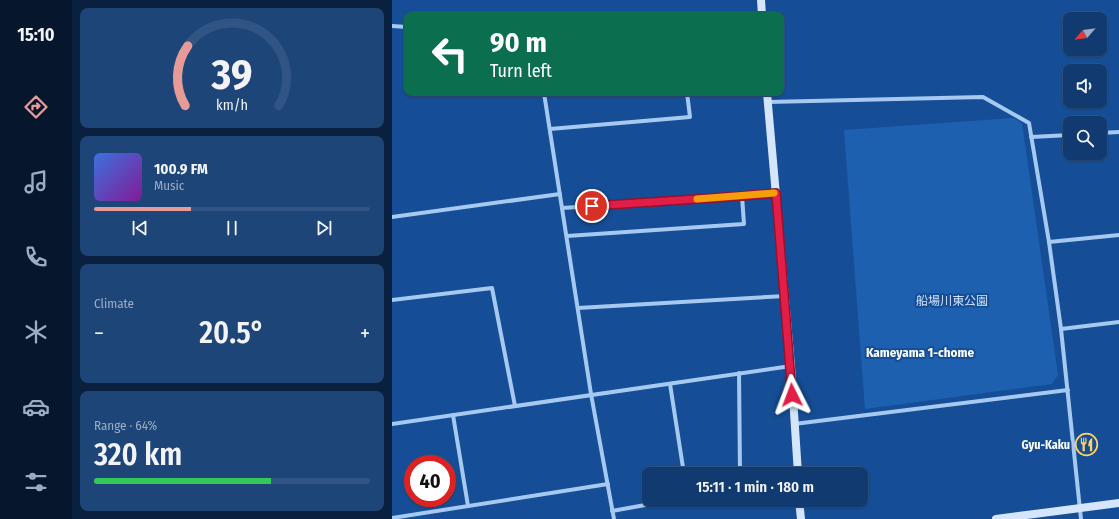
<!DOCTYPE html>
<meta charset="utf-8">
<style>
body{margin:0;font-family:"Fira Sans Condensed","Noto Sans JP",sans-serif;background:#1e4578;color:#f1f3f6;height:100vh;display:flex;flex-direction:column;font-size:15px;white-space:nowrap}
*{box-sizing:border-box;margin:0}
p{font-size:13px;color:#9cadc3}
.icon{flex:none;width:22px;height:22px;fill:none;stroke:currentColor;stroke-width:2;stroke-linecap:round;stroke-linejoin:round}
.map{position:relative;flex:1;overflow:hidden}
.details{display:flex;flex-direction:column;gap:8px;padding:8px;background:#09203e;width:320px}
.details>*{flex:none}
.banner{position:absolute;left:12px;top:12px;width:380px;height:84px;border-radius:8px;box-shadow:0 1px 3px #0004,0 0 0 1px #305483;background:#0b6e4f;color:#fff;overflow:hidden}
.needle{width:26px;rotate:242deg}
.controls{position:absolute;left:671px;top:12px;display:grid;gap:8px}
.controls a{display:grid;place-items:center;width:44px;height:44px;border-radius:8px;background:#103a70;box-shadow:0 1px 3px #0004,0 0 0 1px #305483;font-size:20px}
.speed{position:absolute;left:12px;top:455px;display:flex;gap:8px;font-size:20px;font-weight:700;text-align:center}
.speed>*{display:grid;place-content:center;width:52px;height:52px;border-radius:50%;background:#103a70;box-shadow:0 1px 3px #0004,0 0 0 1px #305483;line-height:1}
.speed .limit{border:6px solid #d22;background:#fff;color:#111}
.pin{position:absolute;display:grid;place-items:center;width:34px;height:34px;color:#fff;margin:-17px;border:2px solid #fff;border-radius:50%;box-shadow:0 1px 4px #0007}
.me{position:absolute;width:44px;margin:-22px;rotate:357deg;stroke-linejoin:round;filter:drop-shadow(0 0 3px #0008)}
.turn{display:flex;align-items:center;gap:14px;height:84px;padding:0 20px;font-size:18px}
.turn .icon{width:52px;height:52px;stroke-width:2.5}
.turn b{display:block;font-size:28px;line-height:34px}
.big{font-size:30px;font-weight:600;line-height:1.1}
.details .card{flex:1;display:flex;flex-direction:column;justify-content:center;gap:6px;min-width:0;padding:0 14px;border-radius:8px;background:#1e4578}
.details .dial{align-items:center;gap:0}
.dial svg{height:104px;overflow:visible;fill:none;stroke:#305483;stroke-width:7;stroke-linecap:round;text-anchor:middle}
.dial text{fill:#f1f3f6;stroke:none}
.song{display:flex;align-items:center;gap:12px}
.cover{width:48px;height:48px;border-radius:6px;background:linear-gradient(135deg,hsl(220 70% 55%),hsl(290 70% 35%))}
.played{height:4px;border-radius:2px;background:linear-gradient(90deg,#e69b98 35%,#305483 35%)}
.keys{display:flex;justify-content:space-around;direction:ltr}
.heat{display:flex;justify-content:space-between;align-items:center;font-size:22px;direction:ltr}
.charge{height:6px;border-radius:3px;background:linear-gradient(90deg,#34c759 64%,#305483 0)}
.trip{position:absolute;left:250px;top:467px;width:226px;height:40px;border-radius:8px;background:#103a70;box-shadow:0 1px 3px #0004,0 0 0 1px #305483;font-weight:600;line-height:40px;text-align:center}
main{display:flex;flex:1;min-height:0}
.tabs{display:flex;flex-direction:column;width:72px;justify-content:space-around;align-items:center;background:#06172d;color:#9cadc3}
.tabs .icon{width:28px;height:28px}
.tabs .selected{color:#e69b98}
.tabs b{font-size:18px;color:#f1f3f6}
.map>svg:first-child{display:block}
</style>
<main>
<nav class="tabs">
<b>15:10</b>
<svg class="icon selected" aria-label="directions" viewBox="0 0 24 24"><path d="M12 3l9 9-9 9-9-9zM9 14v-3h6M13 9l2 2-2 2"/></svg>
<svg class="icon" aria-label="music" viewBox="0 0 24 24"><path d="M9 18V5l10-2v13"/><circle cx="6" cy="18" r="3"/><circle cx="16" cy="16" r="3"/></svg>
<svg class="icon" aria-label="phone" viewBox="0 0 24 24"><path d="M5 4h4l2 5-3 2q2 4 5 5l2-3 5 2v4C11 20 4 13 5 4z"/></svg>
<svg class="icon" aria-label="climate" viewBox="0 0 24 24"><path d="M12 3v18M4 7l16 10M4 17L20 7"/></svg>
<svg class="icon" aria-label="car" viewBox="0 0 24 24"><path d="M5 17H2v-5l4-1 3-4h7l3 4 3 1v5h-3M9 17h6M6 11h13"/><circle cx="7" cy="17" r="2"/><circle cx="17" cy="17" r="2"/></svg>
<svg class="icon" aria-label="filters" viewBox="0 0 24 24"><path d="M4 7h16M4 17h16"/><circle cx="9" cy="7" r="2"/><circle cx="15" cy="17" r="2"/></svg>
</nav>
<section class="details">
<div class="card dial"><svg viewBox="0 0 100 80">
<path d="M14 69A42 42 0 1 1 86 69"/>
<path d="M14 69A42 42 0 0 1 16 23" stroke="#e69b98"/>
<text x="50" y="56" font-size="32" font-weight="700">39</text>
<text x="50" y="72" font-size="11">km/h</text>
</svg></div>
<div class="card">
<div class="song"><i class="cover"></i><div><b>100.9 FM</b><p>Music</p></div></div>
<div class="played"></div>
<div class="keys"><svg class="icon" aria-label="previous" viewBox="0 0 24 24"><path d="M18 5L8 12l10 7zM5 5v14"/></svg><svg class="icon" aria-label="pause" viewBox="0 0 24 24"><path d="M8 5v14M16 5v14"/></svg><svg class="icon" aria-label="next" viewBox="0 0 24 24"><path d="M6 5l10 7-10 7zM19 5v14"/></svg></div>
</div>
<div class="card"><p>Climate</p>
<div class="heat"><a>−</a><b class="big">20.5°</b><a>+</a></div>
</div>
<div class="card"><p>Range · 64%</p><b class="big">320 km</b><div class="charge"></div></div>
</section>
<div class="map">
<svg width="727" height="519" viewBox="0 0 727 519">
<rect width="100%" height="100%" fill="#154e96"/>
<!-- green -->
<path fill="#1d60b0" d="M622,118L630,123L666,375L660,384L473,409L452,130Z"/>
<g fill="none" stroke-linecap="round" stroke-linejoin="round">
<!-- street -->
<g stroke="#a6c9f2" stroke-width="4">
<path d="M0,26L15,27"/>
<path d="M152,93L199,394L222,519"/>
<path d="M376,102L591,97L637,123L657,242L669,329L689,519"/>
<path d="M158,129L298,117L295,93"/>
<path d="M708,133L727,132"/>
<path d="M639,137L678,135"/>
<path d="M170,208L350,196L383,193"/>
<path d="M0,217L168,194"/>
<path d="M175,236L352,224L350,196"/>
<path d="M657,242L727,235"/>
<path d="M0,300L100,288L123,406"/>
<path d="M186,308L393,296"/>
<path d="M669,329L727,322"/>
<path d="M347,373L348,474"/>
<path d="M278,384L292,474"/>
<path d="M61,415L76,506"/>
<path d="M0,424L399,366"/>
<path d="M402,424L676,390"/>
<path d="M220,511L281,500"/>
<path d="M0,518L216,484"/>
</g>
<!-- secondary -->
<g stroke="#d5e6fc" stroke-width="8">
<path d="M369,0L370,15"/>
<path d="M375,93L399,366L406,474"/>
<path d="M407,500L409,519"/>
<path d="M604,519L727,503"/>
</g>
</g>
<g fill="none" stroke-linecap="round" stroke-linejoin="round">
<defs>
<path id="route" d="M200,206L350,196L384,193L400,395"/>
</defs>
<!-- route casing -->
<use href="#route" stroke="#92132f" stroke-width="10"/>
<!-- route -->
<use href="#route" stroke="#e11d48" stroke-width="7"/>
<!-- slow -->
<path stroke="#f59e0b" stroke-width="7" d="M305,199L382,193"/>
</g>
<!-- icons -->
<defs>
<symbol id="restaurant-ring" viewBox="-11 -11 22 22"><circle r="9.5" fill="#154e96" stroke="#ffd267" stroke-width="1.5"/><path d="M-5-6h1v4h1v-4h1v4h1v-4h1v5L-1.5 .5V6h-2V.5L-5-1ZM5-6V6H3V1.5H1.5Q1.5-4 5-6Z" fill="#ffd267"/></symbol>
</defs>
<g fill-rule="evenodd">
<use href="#restaurant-ring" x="682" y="432" width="25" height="25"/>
</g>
<g text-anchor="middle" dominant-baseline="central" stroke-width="4" stroke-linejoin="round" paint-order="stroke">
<!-- park labels -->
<g font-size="12" fill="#cee3fc" stroke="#154e96">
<text x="560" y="301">船場川東公園</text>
</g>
<!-- poi labels -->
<g font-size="12" font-weight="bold" fill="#fff" stroke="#154e96" text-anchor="end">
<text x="678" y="445">Gyu-Kaku</text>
</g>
<!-- neighbourhood labels -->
<g font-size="13" font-weight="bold" fill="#fff" stroke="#154e96">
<text x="528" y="352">Kameyama 1-chome</text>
</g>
</g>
</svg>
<div class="controls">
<a><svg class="needle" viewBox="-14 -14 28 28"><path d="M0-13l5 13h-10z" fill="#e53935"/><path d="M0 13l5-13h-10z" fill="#9cadc3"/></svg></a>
<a><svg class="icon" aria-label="sound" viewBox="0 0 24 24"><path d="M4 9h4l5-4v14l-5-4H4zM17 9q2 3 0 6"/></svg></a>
<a><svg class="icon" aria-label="search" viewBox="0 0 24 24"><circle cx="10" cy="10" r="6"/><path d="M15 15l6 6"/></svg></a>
</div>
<div class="speed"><div class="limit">40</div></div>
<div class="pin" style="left:200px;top:206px;background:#d93025"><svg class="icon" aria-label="arrive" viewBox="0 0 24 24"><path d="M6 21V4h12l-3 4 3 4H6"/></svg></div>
<svg class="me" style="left:400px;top:395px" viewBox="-20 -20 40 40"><path d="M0-17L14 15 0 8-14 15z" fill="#e11d48" stroke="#fff" stroke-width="4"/></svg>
<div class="trip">15:11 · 1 min · 180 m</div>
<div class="banner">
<div class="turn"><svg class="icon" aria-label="left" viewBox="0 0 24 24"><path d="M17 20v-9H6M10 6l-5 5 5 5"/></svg><div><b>90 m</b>Turn left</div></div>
</div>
</div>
</main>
